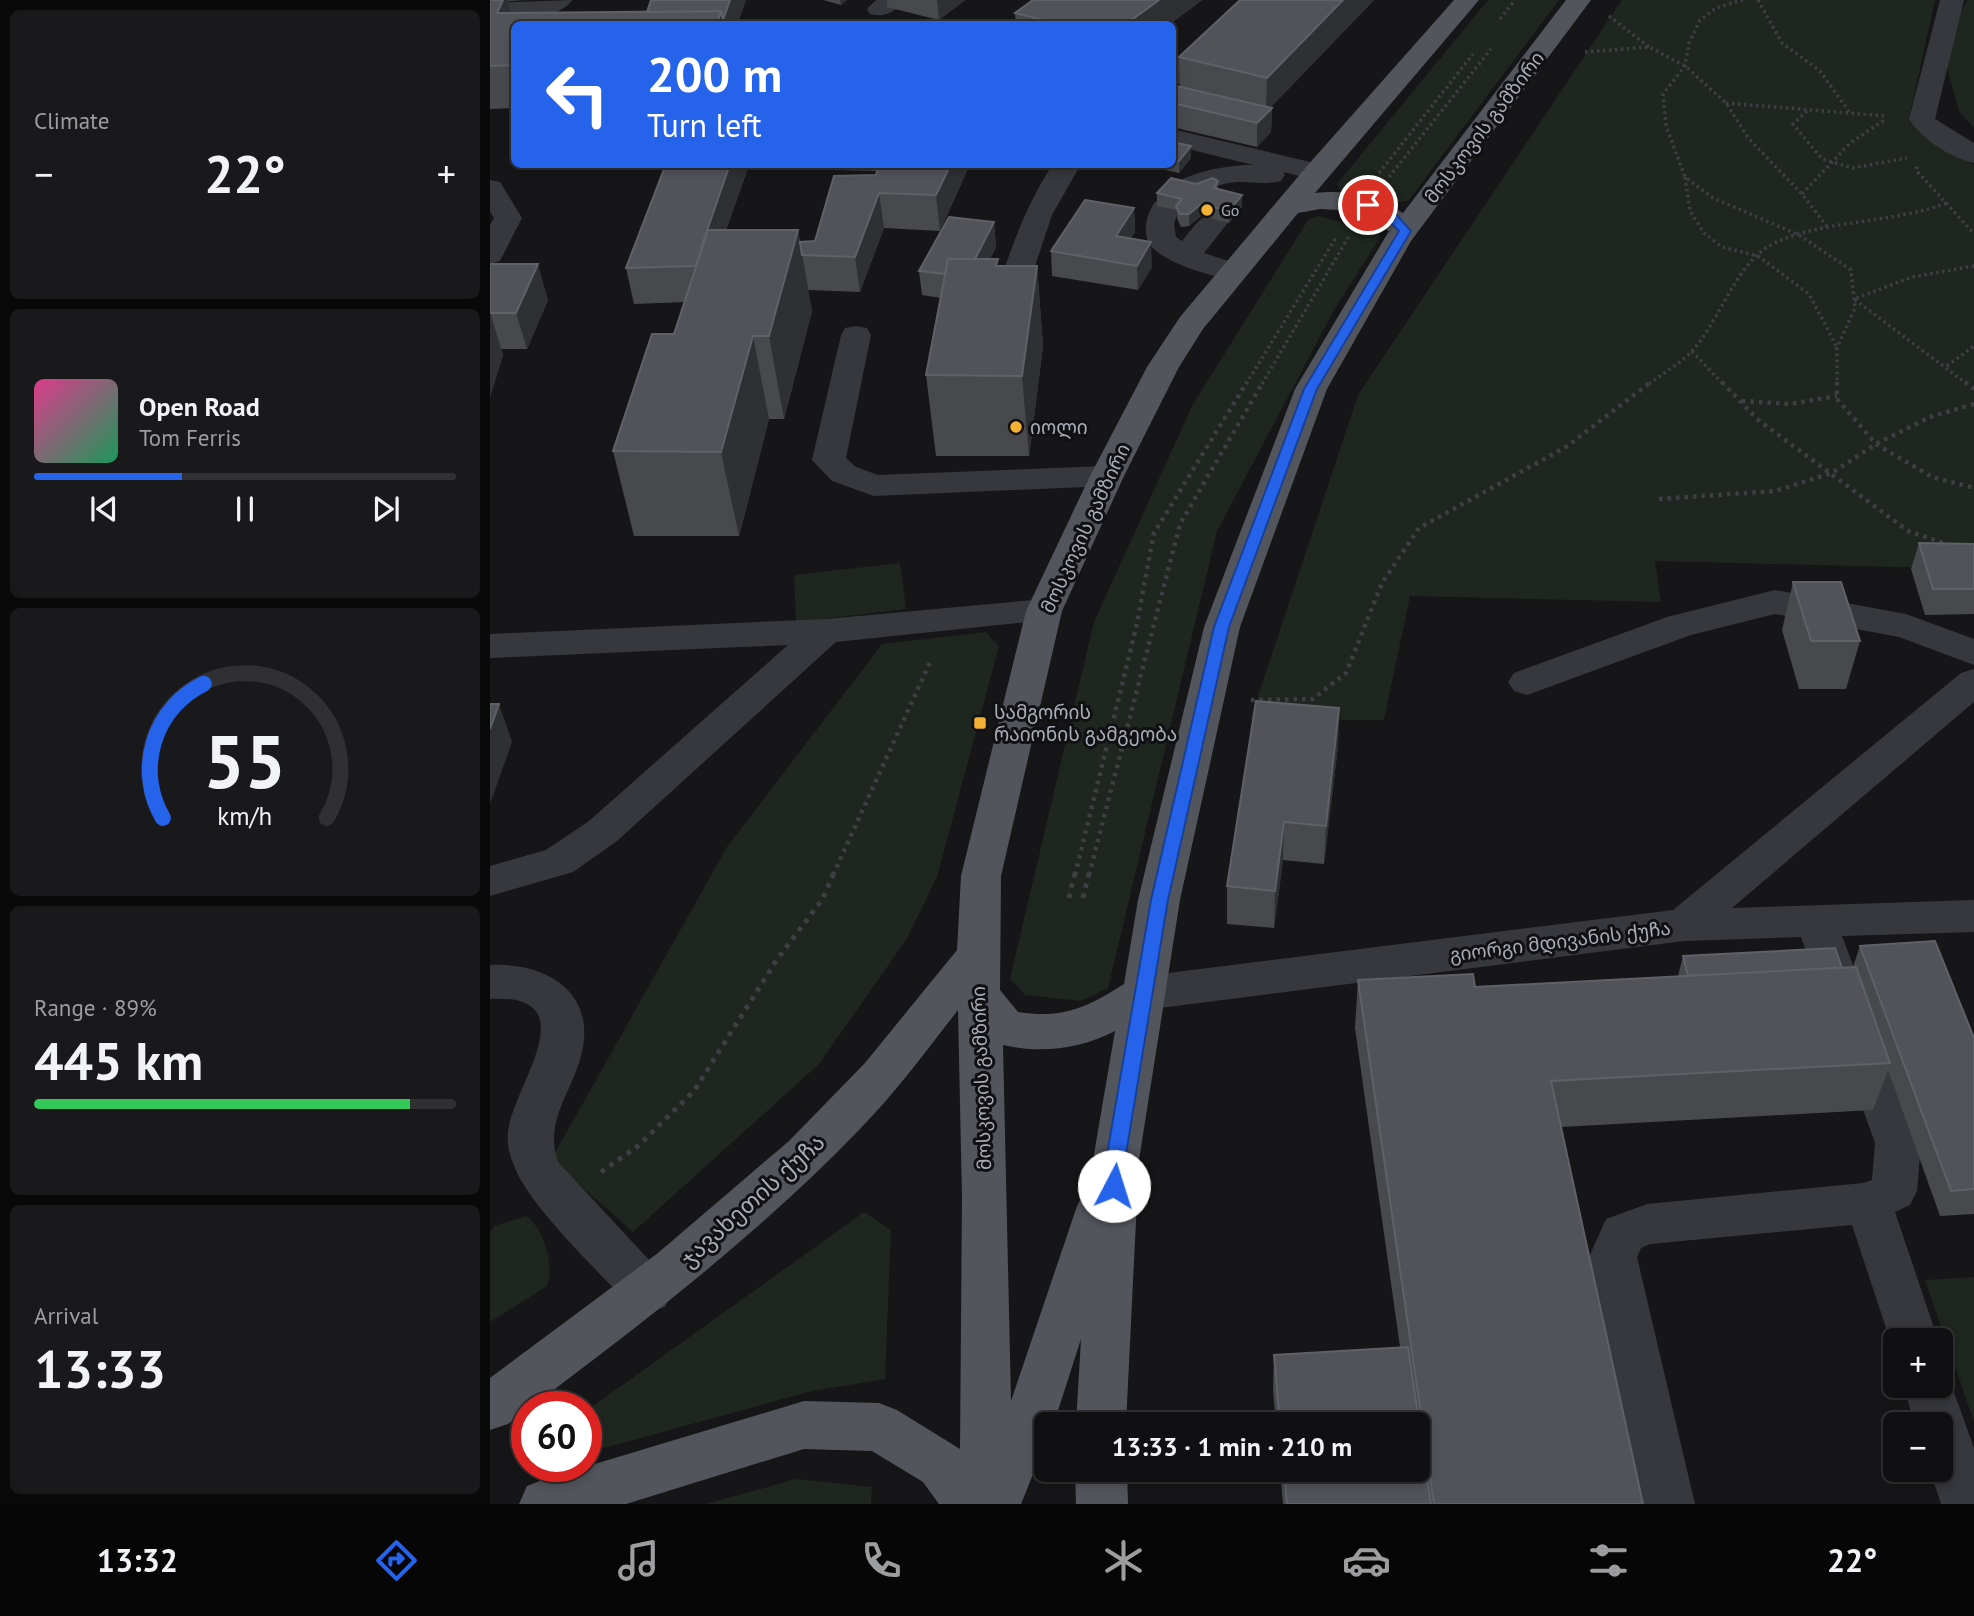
<!DOCTYPE html>
<meta charset="utf-8">
<style>
body{margin:0;font-family:"PT Sans","Noto Sans Georgian",sans-serif;background:#19191b;color:#f1f3f6;height:100vh;display:flex;flex-direction:column;font-size:26px;white-space:nowrap}
*{box-sizing:border-box;margin:0}
p{font-size:23px;color:#9c9d9f}
.icon{flex:none;width:38px;height:38px;fill:none;stroke:currentColor;stroke-width:2;stroke-linecap:round;stroke-linejoin:round}
.map{position:relative;flex:1;overflow:hidden}
.details{display:flex;flex-direction:column;gap:10px;padding:10px;background:#09090a;width:490px}
.details>*{flex:none}
.top-card{position:absolute;left:21px;top:21px;width:665px;height:147px;border-radius:10px;box-shadow:0 4px 10px #0003,0 0 0 2px #303032;background:#2563eb;color:#fff;overflow:hidden}
.controls{position:absolute;left:1393px;top:1328px;display:grid;gap:14px}
.controls a{display:grid;place-items:center;width:70px;height:70px;border-radius:10px;background:#101012;box-shadow:0 4px 10px #0003,0 0 0 2px #303032;font-size:35px}
.speed{position:absolute;left:21px;top:1391px;display:flex;gap:14px;font-size:35px;font-weight:700;text-align:center}
.speed>*{display:grid;place-content:center;width:91px;height:91px;border-radius:50%;background:#101012;box-shadow:0 4px 10px #0003,0 0 0 2px #303032;line-height:1}
.speed .limit{border:10px solid #d22;background:#fff;color:#111}
.pin{position:absolute;display:grid;place-items:center;width:60px;height:60px;color:#fff;margin:-30px;border:4px solid #fff;border-radius:50%;box-shadow:0 2px 7px #0007}
.me{position:absolute;width:77px;margin:-38px;rotate:5deg;stroke-linejoin:round;filter:drop-shadow(0 0 5px #0008)}
.turn{display:flex;align-items:center;gap:24px;height:147px;padding:0 21px;font-size:32px}
.turn .icon{width:91px;height:91px;stroke-width:2.5}
.turn b{display:block;font-size:49px;line-height:60px}
.big{font-size:52px;font-weight:700;line-height:1.1}
.details .widget{flex:1;display:flex;flex-direction:column;justify-content:center;gap:10px;min-width:0;padding:0 24px;border-radius:10px;background:#19191b}
.details .dial{align-items:center;gap:0}
.dial svg{height:182px;overflow:visible;fill:none;stroke:#303032;stroke-width:7;stroke-linecap:round;text-anchor:middle}
.dial text{fill:#f1f3f6;stroke:none}
.song{display:flex;align-items:center;gap:21px}
.cover{width:84px;height:84px;border-radius:10px;background:linear-gradient(135deg,hsl(330 70% 55%),hsl(150 70% 35%))}
.played{height:7px;border-radius:4px;background:linear-gradient(90deg,#2563eb 35%,#303032 35%)}
.keys{display:flex;justify-content:space-around;direction:ltr}
.heat{display:flex;justify-content:space-between;align-items:center;font-size:38px;direction:ltr}
.charge{height:10px;border-radius:5px;background:linear-gradient(90deg,#34c759 89%,#303032 0)}
.trip{position:absolute;left:544px;top:1412px;width:396px;height:70px;border-radius:10px;background:#101012;box-shadow:0 4px 10px #0003,0 0 0 2px #303032;font-weight:700;line-height:70px;text-align:center}
.tab-bar{display:flex;height:112px;justify-content:space-around;align-items:center;background:#060607;color:#9c9d9f}
.tab-bar .icon{width:49px;height:49px}
.tab-bar .active{color:#2563eb}
.tab-bar b{font-size:32px;color:#f1f3f6}
main{display:flex;flex:1;min-height:0}
.map>svg:first-child{display:block}
</style>
<main>
<section class="details">
<div class="widget"><p>Climate</p>
<div class="heat"><a>−</a><b class="big">22°</b><a>+</a></div>
</div>
<div class="widget">
<div class="song"><i class="cover"></i><div><b>Open Road</b><p>Tom Ferris</p></div></div>
<div class="played"></div>
<div class="keys"><svg class="icon" aria-label="previous" viewBox="0 0 24 24"><path d="M18 5L8 12l10 7zM5 5v14"/></svg><svg class="icon" aria-label="pause" viewBox="0 0 24 24"><path d="M8 5v14M16 5v14"/></svg><svg class="icon" aria-label="next" viewBox="0 0 24 24"><path d="M6 5l10 7-10 7zM19 5v14"/></svg></div>
</div>
<div class="widget dial"><svg viewBox="0 0 100 80">
<path d="M14 69A42 42 0 1 1 86 69"/>
<path d="M14 69A42 42 0 0 1 32 10" stroke="#2563eb"/>
<text x="50" y="56" font-size="32" font-weight="700">55</text>
<text x="50" y="72" font-size="11">km/h</text>
</svg></div>
<div class="widget"><p>Range · 89%</p><b class="big">445 km</b><div class="charge"></div></div>
<div class="widget"><p>Arrival</p><b class="big">13:33</b></div>
</section>
<div class="map">
<svg width="1484" height="1504" viewBox="0 0 1484 1504">
<rect width="100%" height="100%" fill="#161618"/>
<!-- green -->
<g fill="#1e261f">
<path d="M998,0H1069L918,201L897,204L851,192L847,184Z"/>
<path d="M1132,0H1445L1419,119L1429,132L1484,165V569L1165,561L1171,602L920,596L894,720H760L868,395Z"/>
<path d="M1477,0H1484V128L1469,111L1452,50Z"/>
<path d="M828,216L882,230L891,236L843,312L727,531L618,988L591,1001L535,995L520,979L604,622L702,406L818,220Z"/>
<path d="M410,563L416,609L306,622L304,575Z"/>
<path d="M496,632L509,646L447,877L416,940L329,1064L143,1232L61,1160L237,847L392,644Z"/>
<path d="M374,1212L401,1230L395,1379L322,1391L96,1453V1411Z"/>
<path d="M36,1216C55,1230 64,1264 57,1286L0,1322V1232L4,1226Z"/>
<path d="M1484,1277V1422L1435,1280Z"/>
<path d="M306,1479L382,1487L381,1504H216Z"/>
</g>
<g fill="none" stroke-linecap="round" stroke-linejoin="round">
<!-- path-far2 -->
<g stroke="#3d3f44" stroke-width="3.5" stroke-dasharray="2.5 3.5" stroke-linecap="butt">
<path d="M1253,0L1226,8L1210,20L1199,43L1195,66L1173,94L1176,126L1195,177L1223,198L1309,235L1361,270L1365,308L1347,348V384"/>
<path d="M1268,0L1292,43L1330,71L1360,113"/>
<path d="M1119,16L1159,47"/>
<path d="M1010,19L1025,0"/>
<path d="M1095,52L1159,47L1195,66L1236,103L1259,139L1312,194L1338,228"/>
<path d="M1236,103L1396,116"/>
<path d="M1317,111L1303,124L1332,159L1363,168L1417,158"/>
<path d="M889,173L983,54"/>
<path d="M899,177L1001,49"/>
<path d="M1195,177L1200,211L1214,233L1232,247L1268,256L1319,294L1347,347"/>
<path d="M1312,194L1360,143L1396,119"/>
<path d="M1456,203L1484,234"/>
<path d="M1202,351L1233,384"/>
<path d="M1457,366L1484,346"/>
<path d="M756,384L847,236"/>
<path d="M772,384L859,236"/>
<path d="M1159,384C1173,373 1190,364 1202,351C1227,325 1245,268 1276,248C1319,220 1405,224 1456,203L1426,170L1428,164"/>
<path d="M1477,384L1364,299L1422,277L1484,266"/>
</g>
<!-- path-far1 -->
<g stroke="#3d3f44" stroke-width="4.5" stroke-dasharray="3.5 5" stroke-linecap="butt">
<path d="M1232,382L1267,419L1418,531L1459,545"/>
<path d="M1347,382V399L1386,444L1442,477L1484,488"/>
<path d="M1475,382L1484,389"/>
<path d="M1252,401L1300,404L1347,396"/>
<path d="M1169,499L1285,491L1342,473L1386,444L1440,417L1484,404"/>
<path d="M761,700L823,699L856,673L892,583L929,528L1076,447L1161,382"/>
<path d="M343,875L441,660"/>
<path d="M585,875L646,628L664,533L757,382"/>
<path d="M599,875L690,524L773,382"/>
</g>
<!-- path -->
<g stroke="#3d3f44" stroke-width="5" stroke-dasharray="4.5 6" stroke-linecap="butt">
<path d="M579,898L585,873"/>
<path d="M593,898L599,873"/>
<path d="M111,1172L148,1146L204,1091L288,958L332,900L344,873"/>
</g>
<!-- minor -->
<g fill="#37383d" fill-rule="evenodd">
<path d="M82,0C67,22 24,17 0,17V3Z"/>
<path d="M386,0H414C406,12 394,18 380,14L377,9Z"/>
<path d="M753,0H780L691,83L682,85V63Z"/>
<path d="M1450,0H1474L1445,119L1484,143V163C1461,158 1431,139 1419,119Z"/>
<path d="M682,129L837,166L841,172L837,178L827,180L793,172L795,175L791,181C772,186 753,179 734,184C715,189 700,203 680,198L676,192C689,173 740,164 763,165L682,145Z"/>
<path d="M563,164H591L562,215L531,308L527,314L516,317L505,314L501,308C518,258 533,209 563,164Z"/>
<path d="M0,180L10,182L32,218L10,261L0,264V225L4,218L0,212Z"/>
<path d="M675,199L685,202L689,208L684,224L686,237L692,241C705,226 714,208 736,214L740,220L714,253L754,266L758,272L754,278C734,283 669,262 659,243C652,231 657,213 665,202Z"/>
<path d="M366,326L377,328L381,335L356,458L366,467L388,475L617,466L629,469L634,476L629,483L617,486L384,496L342,481L322,460L351,335L355,328Z"/>
<path d="M1285,590L1416,614L1484,639V665L1409,637L1285,614L1201,635L1037,695L1024,691L1018,682L1024,673L1177,617Z"/>
<path d="M554,599L567,603L572,611L567,619L346,642L127,841L83,872L0,896V866L56,850L99,821L298,645L0,658V634L336,619Z"/>
<path d="M1484,669V702L1242,908L1484,900V932L1352,936L1431,1143L1427,1191L1420,1205L1405,1212L1448,1340H1405V1355L1362,1225L1160,1244L1151,1248L1147,1257L1205,1504H1153L1099,1257L1116,1219L1157,1204L1373,1183L1382,1180L1385,1143L1311,937L1194,941L654,1010L639,1005L633,993L639,981L654,976L1183,910L1471,673Z"/>
<path d="M0,965C56,962 108,992 91,1056C81,1094 54,1121 68,1162L175,1277L182,1292L175,1307L158,1313L141,1307C109,1271 37,1205 23,1163C18,1151 16,1138 19,1126C27,1082 97,993 0,999Z"/>
<path d="M1451,1368L1456,1370L1484,1448V1504H1451L1440,1470H1451V1424H1425L1413,1386H1451Z"/>
</g>
<!-- major -->
<g fill="#53555c" fill-rule="evenodd">
<path d="M964,0H989L825,193C856,189 886,196 913,213L1076,0H1101L921,241L837,389L750,627L690,900L649,1160L636,1424H586L591,1339L565,1420L564,1424H556V1442L531,1504H449L433,1482L382,1451L314,1449L136,1504H29L37,1486L55,1479L314,1401L389,1403L407,1410L470,1449L472,1197L468,1010C437,1050 406,1092 370,1129C264,1239 139,1334 18,1424L0,1430V1378L168,1253L299,1141L375,1063L467,950L471,876L536,611L600,476L657,367L690,317L817,166ZM830,209L866,211L899,231L805,389L714,627L648,900L634,984C596,1008 573,1019 528,1012L510,990L511,876L572,611L634,476L689,367L713,329L808,213ZM625,1031L603,1160L601,1192L592,1195L586,1209L521,1401L513,1045C551,1054 590,1049 625,1031Z"/>
<path d="M585,1470H637L638,1504H586Z"/>
</g>
</g>
<!-- wall -->
<g fill="#47494d">
<path d="M0,0H36L18,1L22,13L157,12L161,0L248,24H24V108L0,109Z"/>
<path d="M333,0H357L351,5Z"/>
<path d="M397,0H475L449,20L397,7Z"/>
<path d="M543,0H712L680,24H526L525,13Z"/>
<path d="M750,0H884L780,108H782L781,132L767,147L682,127V85L690,87L689,57Z"/>
<path d="M682,142L701,158L689,173L647,164H682Z"/>
<path d="M176,164H278L277,167L258,168L236,230H308L310,242L325,241L386,175L387,171L343,170V164H480L450,231L394,228L370,292L318,290L322,311L294,419H279L249,536H144L123,451L184,334L194,302L144,304L136,268Z"/>
<path d="M728,181V189L752,195V207L739,223L711,216L699,226L691,227L687,218V210L667,206V193L706,184Z"/>
<path d="M644,208L645,232L640,239L662,267L648,290L562,276L561,251Z"/>
<path d="M504,222L506,247L500,259L508,266H547L553,346L539,456H446L436,375L451,298L432,295L429,271Z"/>
<path d="M0,264L58,300L37,349H11L13,355L0,397Z"/>
<path d="M1429,543L1484,544V614L1435,615L1421,569Z"/>
<path d="M1303,582L1370,641L1356,689H1309L1292,630Z"/>
<path d="M849,708L848,746L834,864L793,860L784,928L737,924V886Z"/>
<path d="M1370,946L1484,1038V1214L1450,1216L1398,1070L1383,1110L1071,1127L1153,1504H793L790,1470H928V1424H786L783,1390L784,1355L910,1347L865,1028L868,980L985,987L1188,976L1193,956L1352,968L1363,967Z"/>
</g>
<!-- shaded-wall -->
<g fill="#2f3033">
<path d="M13,0H18L24,25L7,13Z"/>
<path d="M240,0H256L248,24H234L233,20Z"/>
<path d="M350,0H357L351,5Z"/>
<path d="M447,0H475L449,20Z"/>
<path d="M669,0H712L680,24H636Z"/>
<path d="M853,0H884L776,112L777,78Z"/>
<path d="M231,11L234,24H227Z"/>
<path d="M782,108L781,132L767,147V123Z"/>
<path d="M701,146V158L689,173V161Z"/>
<path d="M240,164H257L258,167L224,265L211,248Z"/>
<path d="M461,164H480L450,231L446,195Z"/>
<path d="M389,193L394,228L370,292L365,257Z"/>
<path d="M752,195V207L739,223V211Z"/>
<path d="M711,204V216L699,226V214Z"/>
<path d="M644,208L645,232L627,261L626,236Z"/>
<path d="M504,222L506,247L479,301L477,276Z"/>
<path d="M308,230L322,311L294,419L279,336Z"/>
<path d="M661,242L662,267L648,290L647,266Z"/>
<path d="M48,264L58,300L37,349L26,313Z"/>
<path d="M547,266L553,346L539,456L532,376Z"/>
<path d="M0,312L13,355L0,397Z"/>
<path d="M263,336L279,419L249,536L231,452Z"/>
<path d="M9,704L22,742L0,804V729Z"/>
<path d="M849,708L848,746L834,864L836,826Z"/>
<path d="M794,822L793,860L784,928L785,891Z"/>
</g>
<!-- building -->
<g fill="#525359" stroke="#5f6168" stroke-width="2">
<path d="M0,0H13L7,13L231,11L227,24H24V65L0,66Z"/>
<path d="M161,0H240L233,20L231,11L157,12Z"/>
<path d="M543,0H669L636,24H569L525,13Z"/>
<path d="M750,0H853L777,78L689,57Z"/>
<path d="M682,85L782,108L767,123L682,103Z"/>
<path d="M682,142L701,146L689,161L682,160Z"/>
<path d="M176,164H240L211,248L212,247L206,266L136,268Z"/>
<path d="M389,164H461L446,195L389,193L365,257L312,255L310,242L325,241L344,176L386,175Z"/>
<path d="M681,178L706,184L723,178L728,181L724,188L752,195L739,211L711,204L699,214H690L686,206L692,199L667,193Z"/>
<path d="M595,200L644,208L626,236L661,242L647,266L561,251Z"/>
<path d="M459,217L504,222L485,259H458L455,274L429,271Z"/>
<path d="M218,230H308L279,336H263L231,452L123,451L162,334H184Z"/>
<path d="M458,259H508L506,266H547L532,376L436,375Z"/>
<path d="M0,264H48L26,313H0Z"/>
<path d="M1429,543L1484,544V589H1443Z"/>
<path d="M1303,582H1351L1370,641H1321Z"/>
<path d="M766,701L849,708L836,826L794,822L785,891L737,886Z"/>
<path d="M0,704H9L0,729Z"/>
<path d="M1445,941L1484,1038V1189L1461,1191L1370,946Z"/>
<path d="M1345,948L1352,968L1198,976L1193,956Z"/>
<path d="M1366,967L1400,1063L1061,1081L1153,1504H944L868,980L983,974L985,987Z"/>
<path d="M918,1347L941,1504H797L794,1470H928V1424H790L784,1355Z"/>
</g>
<!-- route -->
<path fill="#2563eb" stroke="#184099" stroke-width="2" d="M878,202L906,214L921,231L827,389L739,627L678,900L635,1160L631,1192H617L614,1186L616,1160L661,900L724,627L814,389L909,231L897,219L874,208V203Z"/>
<!-- markers -->
<g fill="#f2b134" stroke="#111113" stroke-width="2.5">
<circle cx="717" cy="210" r="7"/>
<circle cx="526" cy="427" r="7"/>
<rect x="483" y="716" width="14" height="14" rx="3.5"/>
</g>
<g text-anchor="middle" dominant-baseline="central" stroke-width="6" stroke-linejoin="round" paint-order="stroke">
<!-- far-poi labels -->
<g font-size="16" fill="#a8adb8" stroke="#111113" text-anchor="start">
<text x="731" y="210">Go</text>
</g>
<!-- street labels -->
<g font-size="19" fill="#a8adb8" stroke="#111113">
<text transform="translate(994 127) rotate(-53)">მოსკოვის გამზირი</text>
<text transform="translate(595 528) rotate(-65)">მოსკოვის გამზირი</text>
<text transform="translate(1070 941) rotate(-7)">გიორგი მდივანის ქუჩა</text>
<text transform="translate(491 1078) rotate(-92)">მოსკოვის გამზირი</text>
</g>
<!-- poi labels -->
<g font-size="19" fill="#a8adb8" stroke="#111113" text-anchor="start">
<text x="540" y="427">იოლი</text>
<text x="504" y="712">სამგორის<tspan x="504" dy="22">რაიონის გამგეობა</tspan></text>
</g>
<!-- near-street labels -->
<g font-size="23" fill="#a8adb8" stroke="#111113">
<text transform="translate(262 1200) rotate(-42)">ჯავახეთის ქუჩა</text>
</g>
</g>
</svg>
<div class="controls">
<a>+</a>
<a>−</a>
</div>
<div class="speed"><div class="limit">60</div></div>
<div class="pin" style="left:878px;top:205px;background:#d93025"><svg class="icon" aria-label="arrive" viewBox="0 0 24 24"><path d="M6 21V4h12l-3 4 3 4H6"/></svg></div>
<svg class="me" style="left:624px;top:1186px" viewBox="-20 -20 40 40"><circle r="19" fill="#fff"/><path d="M0-13L10 11 0 6-10 11z" fill="#2563eb"/></svg>
<div class="trip">13:33 · 1 min · 210 m</div>
<div class="top-card">
<div class="turn"><svg class="icon" aria-label="left" viewBox="0 0 24 24"><path d="M17 20v-9H6M10 6l-5 5 5 5"/></svg><div><b>200 m</b>Turn left</div></div>
</div>
</div>
</main>
<nav class="tab-bar">
<b>13:32</b>
<svg class="icon active" aria-label="directions" viewBox="0 0 24 24"><path d="M12 3l9 9-9 9-9-9zM9 14v-3h6M13 9l2 2-2 2"/></svg>
<svg class="icon" aria-label="music" viewBox="0 0 24 24"><path d="M9 18V5l10-2v13"/><circle cx="6" cy="18" r="3"/><circle cx="16" cy="16" r="3"/></svg>
<svg class="icon" aria-label="phone" viewBox="0 0 24 24"><path d="M5 4h4l2 5-3 2q2 4 5 5l2-3 5 2v4C11 20 4 13 5 4z"/></svg>
<svg class="icon" aria-label="climate" viewBox="0 0 24 24"><path d="M12 3v18M4 7l16 10M4 17L20 7"/></svg>
<svg class="icon" aria-label="car" viewBox="0 0 24 24"><path d="M5 17H2v-5l4-1 3-4h7l3 4 3 1v5h-3M9 17h6M6 11h13"/><circle cx="7" cy="17" r="2"/><circle cx="17" cy="17" r="2"/></svg>
<svg class="icon" aria-label="filters" viewBox="0 0 24 24"><path d="M4 7h16M4 17h16"/><circle cx="9" cy="7" r="2"/><circle cx="15" cy="17" r="2"/></svg>
<b>22°</b>
</nav>
